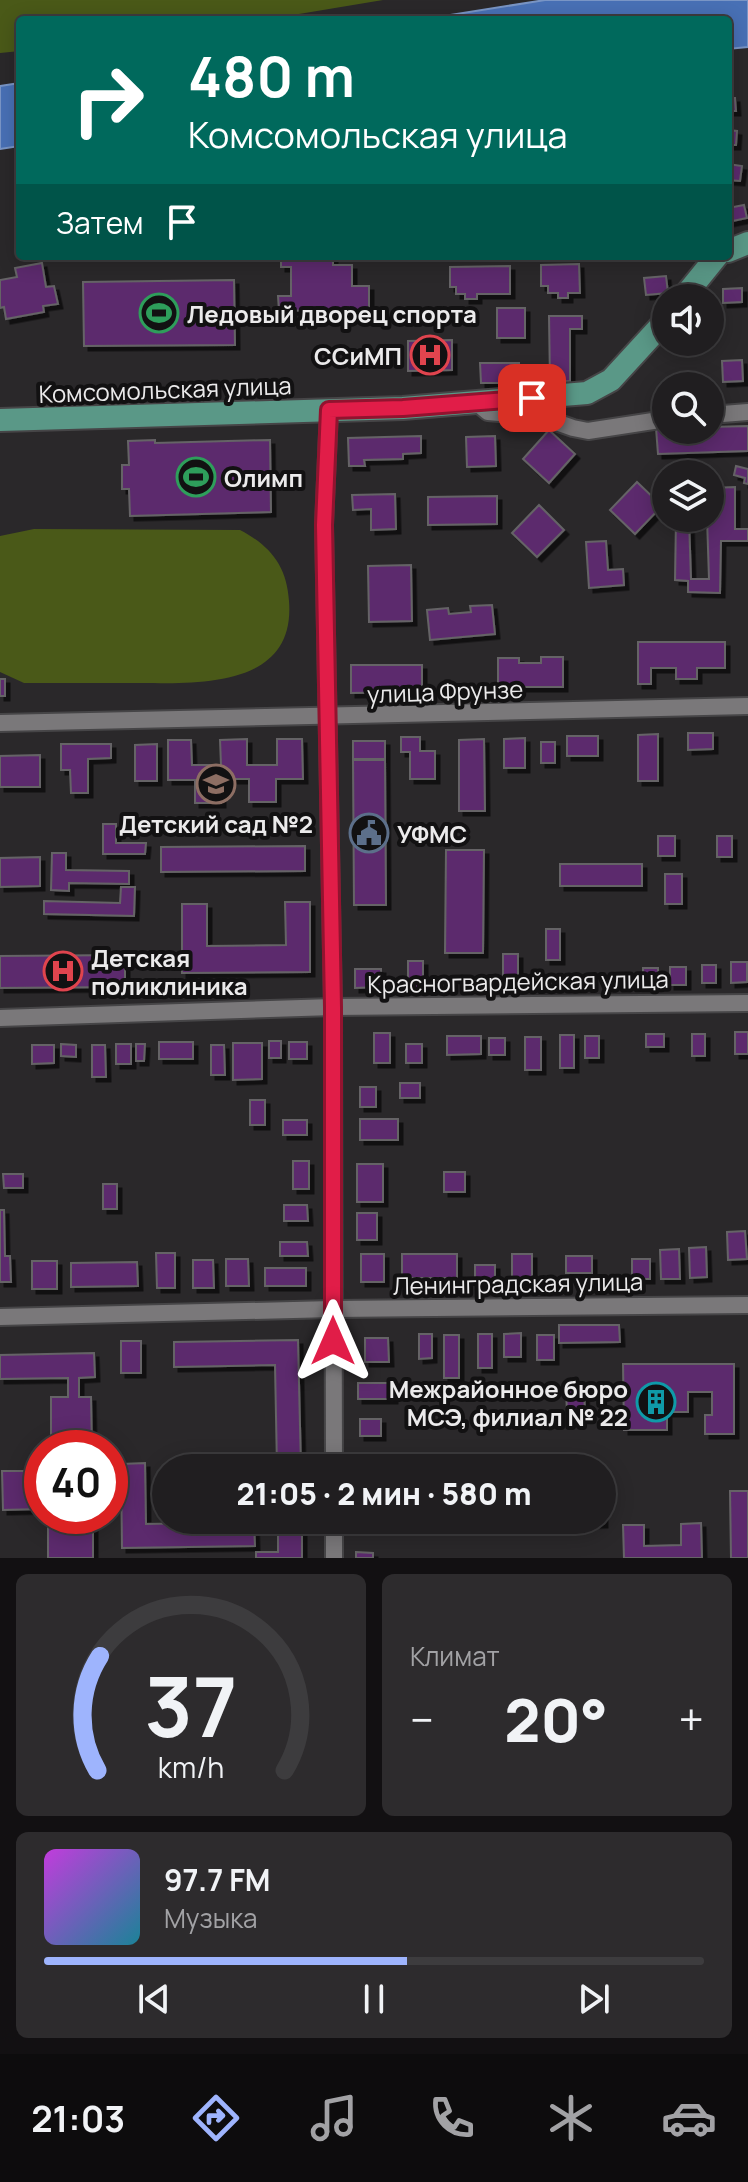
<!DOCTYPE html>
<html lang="ru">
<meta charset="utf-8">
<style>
body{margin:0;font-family:Manrope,sans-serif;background:#2d2b2d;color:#f1f3f6;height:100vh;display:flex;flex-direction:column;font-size:30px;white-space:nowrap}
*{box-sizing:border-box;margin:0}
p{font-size:26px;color:#a2a2a5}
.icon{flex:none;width:44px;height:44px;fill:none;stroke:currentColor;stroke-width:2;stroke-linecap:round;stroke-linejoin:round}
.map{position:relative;height:1558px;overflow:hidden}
.details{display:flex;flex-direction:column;gap:16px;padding:16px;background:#121012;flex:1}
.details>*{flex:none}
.hud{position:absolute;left:16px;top:16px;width:716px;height:244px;border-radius:8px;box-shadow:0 4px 20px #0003,0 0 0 2px #3d3c3e;background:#00695c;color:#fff;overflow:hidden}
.controls{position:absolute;left:652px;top:284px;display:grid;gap:16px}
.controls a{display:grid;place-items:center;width:72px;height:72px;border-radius:50%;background:#201e20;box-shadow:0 4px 20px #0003,0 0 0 2px #3d3c3e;font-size:40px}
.speed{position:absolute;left:24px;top:1430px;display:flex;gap:16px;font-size:40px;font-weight:700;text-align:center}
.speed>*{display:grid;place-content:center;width:104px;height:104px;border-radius:50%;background:#201e20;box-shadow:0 4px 20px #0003,0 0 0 2px #3d3c3e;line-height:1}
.speed .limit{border:12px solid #d22;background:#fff;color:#111}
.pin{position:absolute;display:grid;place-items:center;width:68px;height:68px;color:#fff;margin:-34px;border-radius:16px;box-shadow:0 4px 12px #0006}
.me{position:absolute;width:88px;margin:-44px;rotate:0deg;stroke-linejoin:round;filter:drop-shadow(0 0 6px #0008)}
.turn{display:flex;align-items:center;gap:28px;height:168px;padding:0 40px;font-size:36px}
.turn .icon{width:104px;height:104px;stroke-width:2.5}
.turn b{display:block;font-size:56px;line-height:68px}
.then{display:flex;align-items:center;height:76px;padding:0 40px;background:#0003;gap:16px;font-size:30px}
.big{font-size:60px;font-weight:800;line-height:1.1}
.details .card{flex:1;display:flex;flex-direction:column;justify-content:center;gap:12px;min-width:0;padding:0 28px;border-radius:12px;background:#2d2b2d}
.details .dial{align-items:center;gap:0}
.dial svg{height:208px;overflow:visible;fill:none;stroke:#3d3c3e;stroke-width:7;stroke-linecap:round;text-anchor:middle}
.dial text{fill:#f1f3f6;stroke:none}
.song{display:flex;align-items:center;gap:24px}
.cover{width:96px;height:96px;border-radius:12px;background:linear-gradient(135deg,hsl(290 70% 55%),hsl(190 70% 35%))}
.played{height:8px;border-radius:4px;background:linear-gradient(90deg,#9eb4fd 55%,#3d3c3e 55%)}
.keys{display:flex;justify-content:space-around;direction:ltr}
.heat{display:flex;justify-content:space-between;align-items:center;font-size:44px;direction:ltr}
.details .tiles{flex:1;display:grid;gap:16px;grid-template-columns:1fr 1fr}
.card:last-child{grid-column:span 2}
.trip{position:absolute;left:152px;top:1454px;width:464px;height:80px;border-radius:40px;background:#201e20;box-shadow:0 4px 20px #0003,0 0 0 2px #3d3c3e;font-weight:800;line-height:80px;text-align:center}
.menu{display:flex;height:128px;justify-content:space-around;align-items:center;background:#0d0c0d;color:#a2a2a5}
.menu .icon{width:56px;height:56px}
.menu .current{color:#9eb4fd}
.menu b{font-size:36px;color:#f1f3f6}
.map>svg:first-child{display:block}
</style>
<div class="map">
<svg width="748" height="1558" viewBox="0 0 748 1558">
<defs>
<filter id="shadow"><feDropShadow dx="4.5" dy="4.5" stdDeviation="0" flood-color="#0009"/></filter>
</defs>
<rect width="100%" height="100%" fill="#2a282a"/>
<!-- green -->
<g fill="#4a5918">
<path d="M0,0H383L263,20H20V51L0,53Z"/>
<path d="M34,529L240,530C271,546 287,567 289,601C296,690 194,683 134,683C98,683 61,683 24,683L0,672V536Z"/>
</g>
<!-- water -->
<g fill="#4870b5" stroke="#7995c5" stroke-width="2">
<path d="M545,0H748V47L728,49V20H419Z"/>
<path d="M20,83V146L0,149V86Z"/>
</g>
<!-- building -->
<g fill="#5c2c6d" stroke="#656366" stroke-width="2" filter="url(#shadow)">
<path d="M728,98H735L736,111H728Z"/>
<path d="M728,130L737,131L736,145H728Z"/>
<path d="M728,164L742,166L740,181L728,180Z"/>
<path d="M744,205L747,218L728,222V208Z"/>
<path d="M281,256H333V265H352V286H369V316H320V310L279,311L278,296H291V267H281Z"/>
<path d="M42,263L46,287L54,286L58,304L43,306L44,312L6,319L4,307L0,308V280L17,277L15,268Z"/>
<path d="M579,264L580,293H568V298H558V293H548V286H541V265Z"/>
<path d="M510,266V294H477V299H465V294H456V287H450V267Z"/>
<path d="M666,276L668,293L646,295L644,278Z"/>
<path d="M234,280L235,345L84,346L83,282Z"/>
<path d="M742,288V302L723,303V289Z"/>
<rect x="497" y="308" width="28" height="30"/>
<path d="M549,316H582V329H570V381L550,382Z"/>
<path d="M452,340V370L408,371V341Z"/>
<path d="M742,360L743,381L723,382L722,361Z"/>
<path d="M480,363H519V383H481Z"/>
<path d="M748,426V451L658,454L656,428L710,430V427Z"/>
<path d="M549,430L575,454L549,483L523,459Z"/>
<path d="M421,436V453L403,454V459L364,460L365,466H349L348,438Z"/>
<path d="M495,436L496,466L467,467L466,437Z"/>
<path d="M155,440V443L270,440L271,512L130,516L129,489H122V465H129L128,441Z"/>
<path d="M736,466L748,469V484L744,483L745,478L734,475Z"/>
<path d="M637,482L662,506L635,534L610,510Z"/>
<path d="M735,487V529H748V541H721L720,593L688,592V581L675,580L676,519H689L691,579H709L707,518H710V488Z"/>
<path d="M395,494L396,529L371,530V509L353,510L352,495Z"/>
<path d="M497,496V524L428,525V497Z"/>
<path d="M539,505L564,530L537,557L512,533Z"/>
<path d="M606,541L608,570L623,569L624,585L589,588L586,542Z"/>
<path d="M411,565L412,621L369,622L368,566Z"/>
<path d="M492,605L495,634L430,640L427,610L448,608L449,614L471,612L470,606Z"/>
<path d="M638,642H725V668H697V679H676V668H651V684H638Z"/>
<path d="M541,657H563V687H498V658H519V663H541Z"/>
<path d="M351,665H422V692L351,693Z"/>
<rect x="0" y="679" width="5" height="17"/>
<path d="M688,733H713V749L688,750Z"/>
<path d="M658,734V781H638V735Z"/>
<rect x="567" y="736" width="31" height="20"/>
<path d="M401,737H420V751H435V779H410V752H401Z"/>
<path d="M525,738V768H504V739Z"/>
<path d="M247,739V765H277V739H302L303,779H276V802H249V779H221V803H195V780H168V740H191L192,765H221L220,740Z"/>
<path d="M484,739L485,811H459V740Z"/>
<rect x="353" y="741" width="32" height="18"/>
<rect x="541" y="742" width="14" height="21"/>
<path d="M61,744H111V758L88,759V793H71L70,770H61Z"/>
<path d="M157,744V781H135V745Z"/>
<path d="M40,755V787H0V756Z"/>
<path d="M353,760H385L386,905H354Z"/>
<path d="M103,824H116V843H146L145,854H103Z"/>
<rect x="658" y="836" width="17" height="20"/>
<rect x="717" y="836" width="15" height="21"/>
<path d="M305,846V871L161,872V847Z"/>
<path d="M446,850H484L483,953H445Z"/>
<path d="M52,853H66V870L129,871V884L69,883V891L51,890Z"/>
<path d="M40,857V886L0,887V858Z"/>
<rect x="560" y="864" width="82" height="22"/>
<rect x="665" y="874" width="17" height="30"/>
<path d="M121,887H135L134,916L44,914V901L120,903Z"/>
<path d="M285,902H310V972L182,973V904H207V946L286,945Z"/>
<rect x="546" y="929" width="14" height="31"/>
<rect x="503" y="954" width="15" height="35"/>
<path d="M125,955V987L0,988V956Z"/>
<rect x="408" y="961" width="15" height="27"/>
<path d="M731,962H747V982L731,983Z"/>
<rect x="702" y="965" width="14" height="18"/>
<rect x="670" y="967" width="16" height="18"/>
<rect x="643" y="968" width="15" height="18"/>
<path d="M355,969H381V987L355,988Z"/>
<rect x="735" y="1032" width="13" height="22"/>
<rect x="374" y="1033" width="16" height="30"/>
<rect x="646" y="1034" width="18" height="13"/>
<rect x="692" y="1034" width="13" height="22"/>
<rect x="560" y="1035" width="14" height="33"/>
<path d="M447,1036H481V1054L447,1055Z"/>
<rect x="585" y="1036" width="14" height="22"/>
<rect x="525" y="1037" width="16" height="33"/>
<rect x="489" y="1038" width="16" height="17"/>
<rect x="269" y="1041" width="12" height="17"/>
<rect x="159" y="1042" width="34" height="17"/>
<rect x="289" y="1042" width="18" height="17"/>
<path d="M233,1043H262V1079L233,1080Z"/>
<path d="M61,1044L76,1045V1057L61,1056Z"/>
<rect x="116" y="1044" width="15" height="20"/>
<path d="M136,1044H145L144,1061H136Z"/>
<rect x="406" y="1044" width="16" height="19"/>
<path d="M32,1045H54V1063L32,1064Z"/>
<path d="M92,1045H105L106,1077H92Z"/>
<path d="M211,1045H224L225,1075H211Z"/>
<rect x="400" y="1083" width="20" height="15"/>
<rect x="360" y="1087" width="16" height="20"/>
<rect x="250" y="1100" width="15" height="25"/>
<rect x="360" y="1119" width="38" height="21"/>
<rect x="283" y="1120" width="24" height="15"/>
<rect x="293" y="1161" width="16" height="28"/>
<rect x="357" y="1164" width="26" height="38"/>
<rect x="444" y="1172" width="21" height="20"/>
<path d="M3,1174H23V1188H4Z"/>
<rect x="103" y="1184" width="14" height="25"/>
<path d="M284,1205H307L308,1221H284Z"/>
<path d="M0,1210H4L5,1256H10L11,1282H0Z"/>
<rect x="357" y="1213" width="20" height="27"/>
<path d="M745,1231L747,1259L728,1260L727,1232Z"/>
<path d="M280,1242H307L308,1256H280Z"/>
<path d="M706,1247L707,1277L690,1278L689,1248Z"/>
<path d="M679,1249L680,1279H661L660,1250Z"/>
<path d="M156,1253H175V1288H157Z"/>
<rect x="361" y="1254" width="23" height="28"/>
<rect x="402" y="1254" width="55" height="24"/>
<rect x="512" y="1254" width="20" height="27"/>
<rect x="566" y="1256" width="26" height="17"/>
<path d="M226,1259H248L249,1286H226Z"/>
<rect x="632" y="1259" width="18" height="20"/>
<path d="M193,1260H213L214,1288H193Z"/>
<rect x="32" y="1261" width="25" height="28"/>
<path d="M137,1262L138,1286L71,1287V1263Z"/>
<rect x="475" y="1265" width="20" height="16"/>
<rect x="265" y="1268" width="41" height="18"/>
<path d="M559,1325H619L620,1342L559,1343Z"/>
<path d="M521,1333V1357H504V1334Z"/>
<path d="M419,1334H432V1358L419,1359Z"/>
<rect x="478" y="1334" width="14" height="34"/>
<rect x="444" y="1335" width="15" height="43"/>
<rect x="537" y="1335" width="17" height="25"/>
<path d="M365,1338H388L389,1362H365Z"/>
<path d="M298,1340L301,1468H277L275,1365L174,1367V1342Z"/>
<rect x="121" y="1341" width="20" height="32"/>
<path d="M94,1353L95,1377L79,1378V1397H91L92,1448H51V1397H68V1378L0,1379V1355Z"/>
<path d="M623,1364H734V1434H705V1415H712V1392H688V1412H667V1430H624Z"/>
<rect x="358" y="1383" width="35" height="16"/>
<path d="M566,1387H584L585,1414H567Z"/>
<rect x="360" y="1419" width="21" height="17"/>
<rect x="437" y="1462" width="73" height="6"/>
<path d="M145,1463L146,1524L254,1522L255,1546L122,1548L121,1464Z"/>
<path d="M2,1471H39L41,1509L3,1510Z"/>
<path d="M602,1471L603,1523L575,1524V1520H602Z"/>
<path d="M730,1491H748V1558H731Z"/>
<path d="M278,1520H302V1558H256V1552H278Z"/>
<rect x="358" y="1520" width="23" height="6"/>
<path d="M701,1523L702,1558H624L623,1525H644V1546L681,1545V1524Z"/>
<rect x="48" y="1527" width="45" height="31"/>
<path d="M356,1552L373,1553V1558H356Z"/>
</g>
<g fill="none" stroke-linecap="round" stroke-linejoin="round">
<defs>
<g id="minor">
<path d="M476,402L488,412L542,417L573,428L588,431L666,419"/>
<path d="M329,410L324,525L333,1007L334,1468"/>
<path d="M710,415L748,412"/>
<path d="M0,723L748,706"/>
<path d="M0,1018L333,1007L748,1003"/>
<path d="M0,1317L333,1309L748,1305"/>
<path d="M334,1520V1558"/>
</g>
<g id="major">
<path d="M728,251L748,243"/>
<path d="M683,298L717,256"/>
<path d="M0,420L403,408L587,393L611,380L666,320"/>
</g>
</defs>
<!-- minor casing -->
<use href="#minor" stroke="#464547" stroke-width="20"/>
<!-- major casing -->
<use href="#major" stroke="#464547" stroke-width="26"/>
<!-- minor -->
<use href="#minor" stroke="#7a787a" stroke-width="16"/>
<!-- major -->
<use href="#major" stroke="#5a9887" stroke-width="22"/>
</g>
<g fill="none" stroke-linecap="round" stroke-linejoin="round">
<defs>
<path id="route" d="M333,1341V1007L324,525L329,410L403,408L532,398"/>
</defs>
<!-- route casing -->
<use href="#route" stroke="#92132f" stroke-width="20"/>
<!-- route -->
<use href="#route" stroke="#e11d48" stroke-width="14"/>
</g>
<!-- icons -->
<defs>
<symbol id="stadium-ring" viewBox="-11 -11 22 22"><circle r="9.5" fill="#121112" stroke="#2e9e5b" stroke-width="1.5"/><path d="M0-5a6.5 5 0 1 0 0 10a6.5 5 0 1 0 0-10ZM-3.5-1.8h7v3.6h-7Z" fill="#2e9e5b"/></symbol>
<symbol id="hospital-ring" viewBox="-11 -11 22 22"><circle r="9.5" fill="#121112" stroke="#e0444e" stroke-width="1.5"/><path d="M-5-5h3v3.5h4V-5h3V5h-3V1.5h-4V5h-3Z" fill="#e0444e"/></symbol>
<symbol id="school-ring" viewBox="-11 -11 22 22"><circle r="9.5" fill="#121112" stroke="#8d6e63" stroke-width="1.5"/><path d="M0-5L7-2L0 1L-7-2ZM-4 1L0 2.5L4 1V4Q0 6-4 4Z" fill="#8d6e63"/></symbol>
<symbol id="civic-ring" viewBox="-11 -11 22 22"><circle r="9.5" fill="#121112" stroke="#5c6f8a" stroke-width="1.5"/><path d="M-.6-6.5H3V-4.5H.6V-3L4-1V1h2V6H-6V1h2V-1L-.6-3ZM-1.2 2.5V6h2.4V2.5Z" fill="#5c6f8a"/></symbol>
<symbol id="building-ring" viewBox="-11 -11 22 22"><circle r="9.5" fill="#121112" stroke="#0f9aa8" stroke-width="1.5"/><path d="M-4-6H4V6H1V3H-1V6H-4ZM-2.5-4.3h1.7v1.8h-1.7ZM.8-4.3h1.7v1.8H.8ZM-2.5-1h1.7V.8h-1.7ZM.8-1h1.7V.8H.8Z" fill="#0f9aa8"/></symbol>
</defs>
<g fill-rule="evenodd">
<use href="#stadium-ring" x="137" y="291" width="44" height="44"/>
<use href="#hospital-ring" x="408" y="333" width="44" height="44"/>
<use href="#stadium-ring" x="174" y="455" width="44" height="44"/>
<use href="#school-ring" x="194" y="762" width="44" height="44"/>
<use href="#civic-ring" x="347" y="811" width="44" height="44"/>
<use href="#hospital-ring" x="41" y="949" width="44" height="44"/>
<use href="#building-ring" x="634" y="1380" width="44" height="44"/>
</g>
<g text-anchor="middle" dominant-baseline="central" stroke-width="8" stroke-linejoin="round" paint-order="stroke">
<!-- poi labels -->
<g font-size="24" font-weight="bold" fill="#ebeaeb" stroke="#121112" text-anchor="start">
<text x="187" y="313">Ледовый дворец спорта</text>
<text x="402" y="355" text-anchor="end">ССиМП</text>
<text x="224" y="477">Олимп</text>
<text x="216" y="823" text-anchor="middle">Детский сад №2</text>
<text x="397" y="833">УФМС</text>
<text x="91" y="957">Детская<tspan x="91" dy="28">поликлиника</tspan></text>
<text x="628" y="1388" text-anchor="end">Межрайонное бюро<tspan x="628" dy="28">МСЭ, филиал № 22</tspan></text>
</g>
<!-- street labels -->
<g font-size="24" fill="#ebeaeb" stroke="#121112">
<text transform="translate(165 389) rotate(-2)">Комсомольская улица</text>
<text transform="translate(445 691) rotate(-2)">улица Фрунзе</text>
<text transform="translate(518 981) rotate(-1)">Красногвардейская улица</text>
<text transform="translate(518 1283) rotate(-1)">Ленинградская улица</text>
</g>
</g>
</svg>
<div class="controls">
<a><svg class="icon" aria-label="sound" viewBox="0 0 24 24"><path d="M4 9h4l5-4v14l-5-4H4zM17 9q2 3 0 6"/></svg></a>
<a><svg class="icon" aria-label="search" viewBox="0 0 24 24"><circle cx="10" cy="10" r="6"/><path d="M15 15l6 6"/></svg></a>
<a><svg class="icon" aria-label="layers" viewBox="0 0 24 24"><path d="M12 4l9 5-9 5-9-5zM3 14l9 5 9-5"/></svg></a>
</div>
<div class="speed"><div class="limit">40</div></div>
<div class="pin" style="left:532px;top:398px;background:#d93025"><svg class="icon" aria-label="arrive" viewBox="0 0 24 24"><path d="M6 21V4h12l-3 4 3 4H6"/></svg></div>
<svg class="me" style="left:333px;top:1341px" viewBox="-20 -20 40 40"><path d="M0-17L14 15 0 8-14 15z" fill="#e11d48" stroke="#fff" stroke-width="4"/></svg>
<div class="trip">21:05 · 2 мин · 580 m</div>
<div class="hud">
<div class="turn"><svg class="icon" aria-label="right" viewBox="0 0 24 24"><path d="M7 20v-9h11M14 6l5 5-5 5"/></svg><div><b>480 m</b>Комсомольская улица</div></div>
<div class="then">Затем<svg class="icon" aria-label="arrive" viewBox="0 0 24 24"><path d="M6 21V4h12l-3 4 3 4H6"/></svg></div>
</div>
</div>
<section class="details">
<div class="tiles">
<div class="card dial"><svg viewBox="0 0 100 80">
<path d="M14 69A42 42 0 1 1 86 69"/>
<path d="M14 69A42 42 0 0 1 15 25" stroke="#9eb4fd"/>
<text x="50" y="56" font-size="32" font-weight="700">37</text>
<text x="50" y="72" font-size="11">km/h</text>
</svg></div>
<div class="card"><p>Климат</p>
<div class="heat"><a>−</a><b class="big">20°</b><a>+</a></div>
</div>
<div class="card">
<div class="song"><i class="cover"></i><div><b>97.7 FM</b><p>Музыка</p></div></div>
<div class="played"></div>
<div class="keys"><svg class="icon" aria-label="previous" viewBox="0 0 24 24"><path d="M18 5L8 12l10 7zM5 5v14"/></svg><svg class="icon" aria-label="pause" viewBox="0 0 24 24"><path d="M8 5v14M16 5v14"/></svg><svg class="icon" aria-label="next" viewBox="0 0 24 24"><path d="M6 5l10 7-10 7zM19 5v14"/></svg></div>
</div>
</div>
</section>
<nav class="menu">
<b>21:03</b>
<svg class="icon current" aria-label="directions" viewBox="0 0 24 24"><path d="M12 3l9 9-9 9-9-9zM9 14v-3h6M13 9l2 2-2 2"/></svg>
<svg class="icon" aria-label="music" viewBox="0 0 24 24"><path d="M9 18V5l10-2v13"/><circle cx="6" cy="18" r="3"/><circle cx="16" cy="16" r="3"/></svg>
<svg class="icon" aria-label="phone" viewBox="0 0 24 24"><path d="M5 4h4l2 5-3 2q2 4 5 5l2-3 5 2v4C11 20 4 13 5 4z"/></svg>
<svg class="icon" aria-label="climate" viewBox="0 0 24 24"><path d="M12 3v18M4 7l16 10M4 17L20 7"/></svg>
<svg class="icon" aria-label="car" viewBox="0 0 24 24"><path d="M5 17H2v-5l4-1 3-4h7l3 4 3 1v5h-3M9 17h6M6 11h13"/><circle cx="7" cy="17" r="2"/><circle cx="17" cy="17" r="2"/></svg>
</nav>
